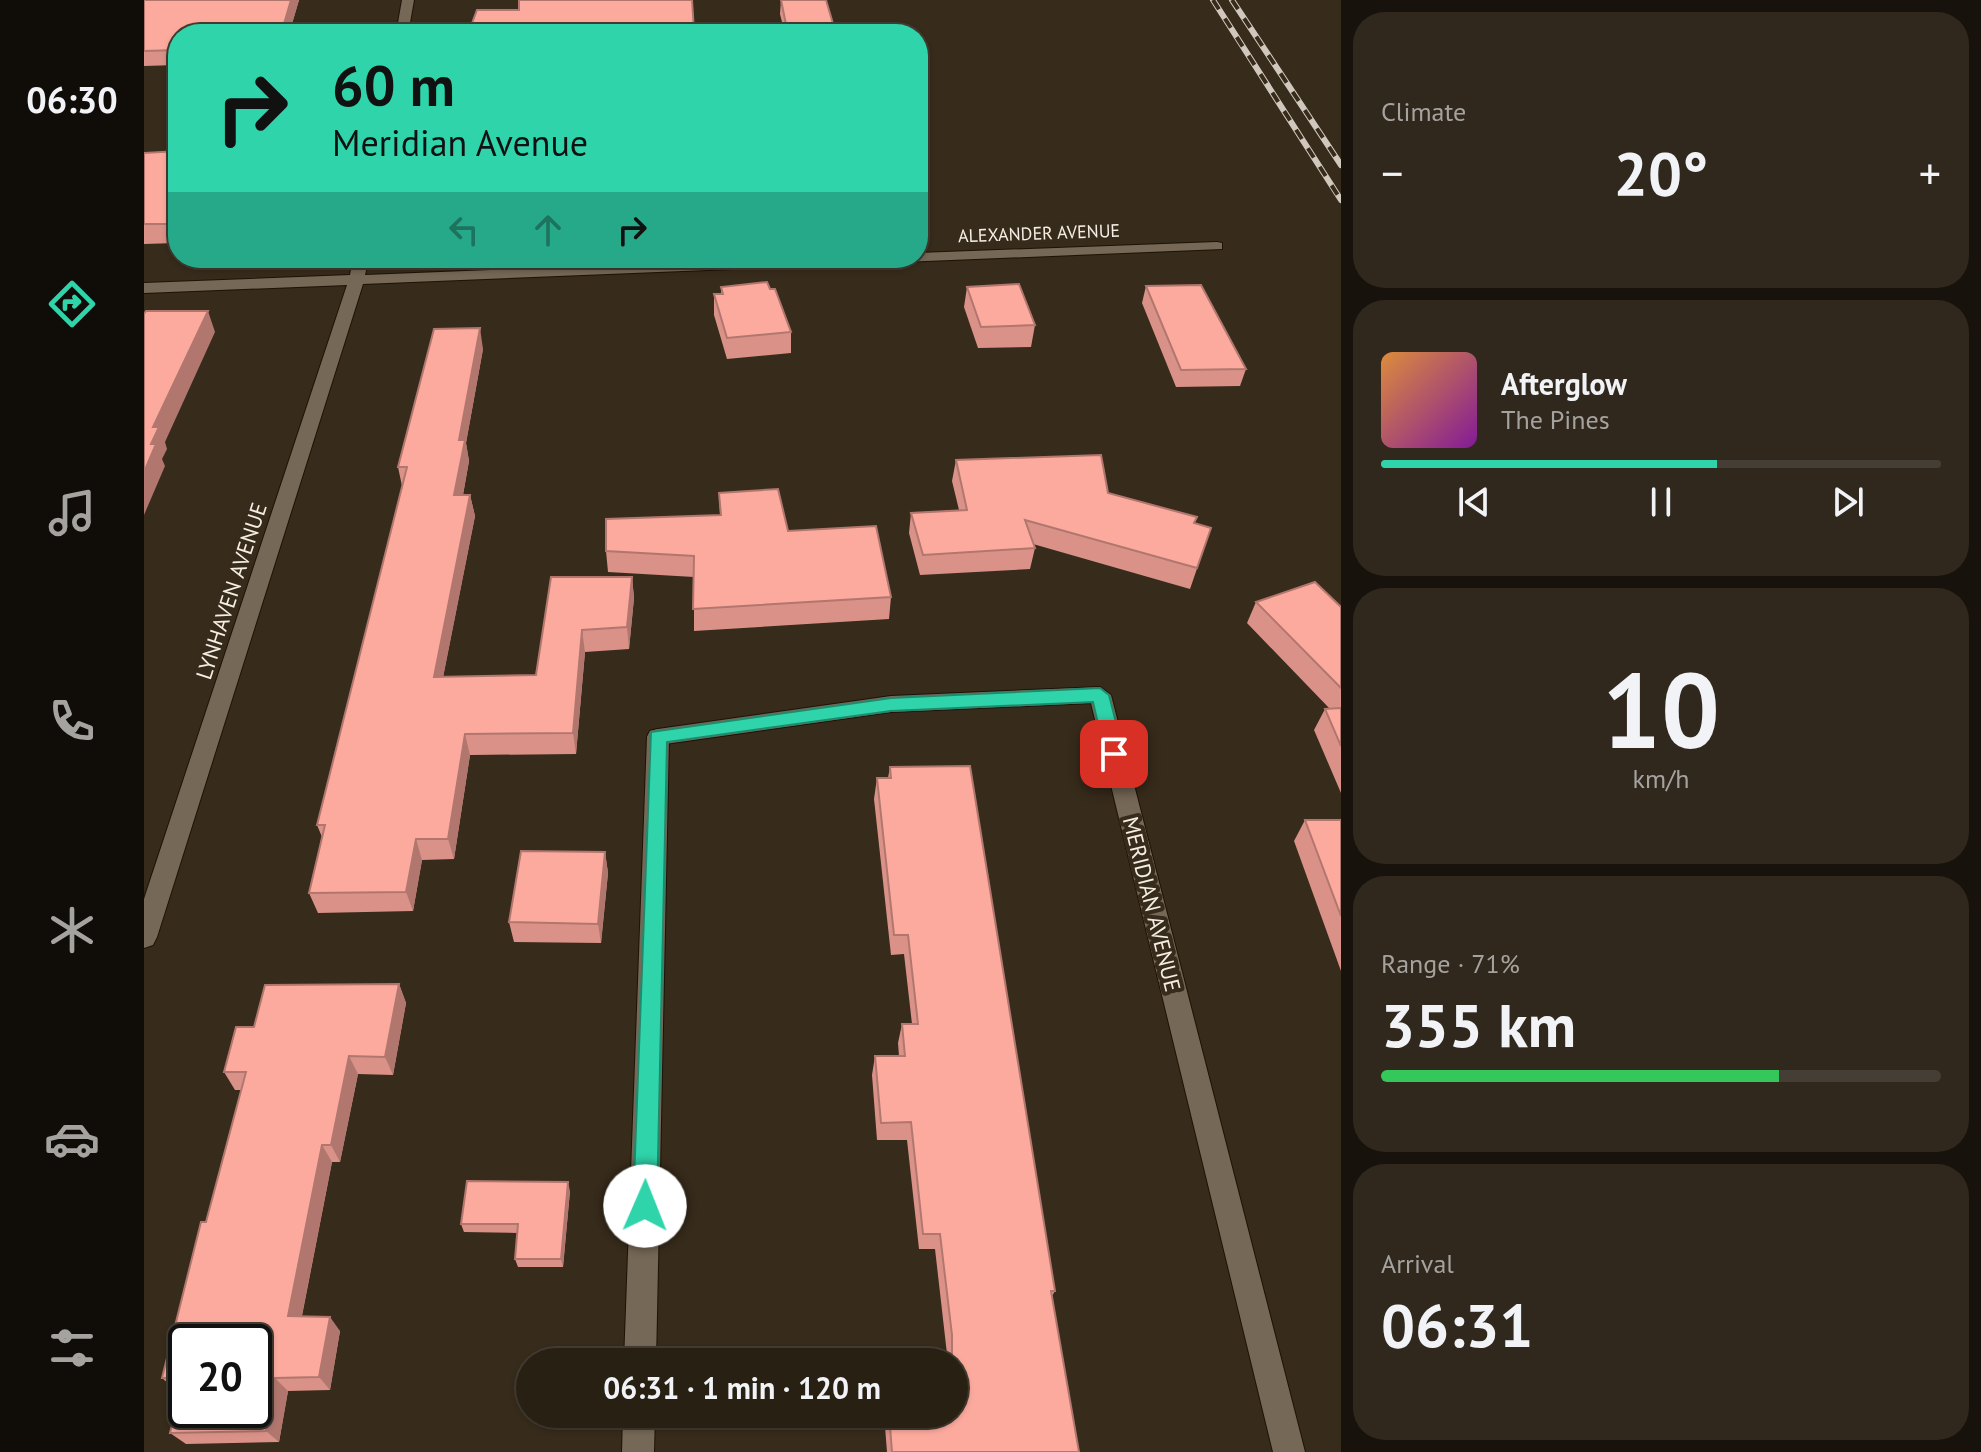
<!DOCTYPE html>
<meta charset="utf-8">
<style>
body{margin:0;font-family:"PT Sans",sans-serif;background:#31281d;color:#f1f3f6;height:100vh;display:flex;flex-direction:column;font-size:30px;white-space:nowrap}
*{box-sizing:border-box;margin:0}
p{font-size:26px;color:#a5a3a0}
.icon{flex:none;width:44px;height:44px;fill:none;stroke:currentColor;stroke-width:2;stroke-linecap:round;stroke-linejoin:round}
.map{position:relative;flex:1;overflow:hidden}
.panel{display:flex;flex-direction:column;gap:12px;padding:12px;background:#17120b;width:640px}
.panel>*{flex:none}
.banner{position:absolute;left:24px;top:24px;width:760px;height:244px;border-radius:32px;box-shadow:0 2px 6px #0004,0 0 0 2px #453e34;background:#2fd4aa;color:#111;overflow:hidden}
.speed{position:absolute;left:24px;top:1324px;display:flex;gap:16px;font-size:40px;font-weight:700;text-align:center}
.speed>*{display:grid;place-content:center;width:104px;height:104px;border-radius:50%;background:#292014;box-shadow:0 2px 6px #0004,0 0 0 2px #453e34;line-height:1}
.speed .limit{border:4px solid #111;border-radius:12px;background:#fff;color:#111}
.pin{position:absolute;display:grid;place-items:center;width:68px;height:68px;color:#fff;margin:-34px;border-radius:16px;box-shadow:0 4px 12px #0006}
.me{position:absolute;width:88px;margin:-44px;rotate:1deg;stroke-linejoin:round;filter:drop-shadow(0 0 6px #0008)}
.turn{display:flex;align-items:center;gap:28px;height:168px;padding:0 32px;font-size:36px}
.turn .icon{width:104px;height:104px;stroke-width:2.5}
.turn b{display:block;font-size:56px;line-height:68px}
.lanes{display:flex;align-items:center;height:76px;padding:0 32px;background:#0003;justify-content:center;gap:40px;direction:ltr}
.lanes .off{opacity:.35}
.big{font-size:60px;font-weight:700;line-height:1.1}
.panel .card{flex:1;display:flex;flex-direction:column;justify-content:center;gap:12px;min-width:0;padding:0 28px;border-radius:32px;background:#31281d}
.panel .dial{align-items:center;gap:0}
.dial b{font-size:104px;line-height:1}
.song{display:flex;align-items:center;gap:24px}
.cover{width:96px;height:96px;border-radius:12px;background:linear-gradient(135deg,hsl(30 70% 55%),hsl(290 70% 35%))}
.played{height:8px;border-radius:4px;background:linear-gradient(90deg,#2fd4aa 60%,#453e34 60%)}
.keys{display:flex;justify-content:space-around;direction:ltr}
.heat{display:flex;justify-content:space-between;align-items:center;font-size:44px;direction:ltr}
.charge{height:12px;border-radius:6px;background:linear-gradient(90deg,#34c759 71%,#453e34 0)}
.trip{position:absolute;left:372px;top:1348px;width:452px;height:80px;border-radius:40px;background:#292014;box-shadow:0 2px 6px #0004,0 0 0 2px #453e34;font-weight:700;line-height:80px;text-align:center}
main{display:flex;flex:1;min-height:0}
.tab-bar{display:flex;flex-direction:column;width:144px;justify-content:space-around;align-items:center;background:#100d08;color:#a5a3a0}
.tab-bar .icon{width:56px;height:56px}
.tab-bar .on{color:#2fd4aa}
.tab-bar b{font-size:36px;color:#f1f3f6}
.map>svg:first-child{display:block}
</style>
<main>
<nav class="tab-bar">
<b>06:30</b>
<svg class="icon on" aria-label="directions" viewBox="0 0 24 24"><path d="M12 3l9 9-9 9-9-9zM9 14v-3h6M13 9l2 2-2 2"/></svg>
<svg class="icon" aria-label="music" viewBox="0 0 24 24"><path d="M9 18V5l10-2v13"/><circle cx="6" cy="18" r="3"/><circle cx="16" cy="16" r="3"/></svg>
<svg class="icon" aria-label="phone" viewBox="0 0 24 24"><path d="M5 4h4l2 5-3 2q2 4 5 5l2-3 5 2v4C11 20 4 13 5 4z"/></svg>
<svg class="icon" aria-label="climate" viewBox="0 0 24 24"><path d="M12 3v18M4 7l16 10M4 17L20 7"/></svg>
<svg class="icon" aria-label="car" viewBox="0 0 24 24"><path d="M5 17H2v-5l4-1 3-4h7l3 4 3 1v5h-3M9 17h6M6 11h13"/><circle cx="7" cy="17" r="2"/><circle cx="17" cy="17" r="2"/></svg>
<svg class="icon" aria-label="filters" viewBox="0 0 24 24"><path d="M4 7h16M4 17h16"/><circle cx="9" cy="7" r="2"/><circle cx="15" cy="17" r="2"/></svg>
</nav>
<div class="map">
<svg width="1197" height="1452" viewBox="0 0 1197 1452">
<rect width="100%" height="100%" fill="#372b1b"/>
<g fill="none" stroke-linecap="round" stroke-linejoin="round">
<defs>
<g id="service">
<path d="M514,729L522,731L525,737L512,1362H480L503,737L506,731Z"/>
<path d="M479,1414H511L510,1452H478Z"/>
</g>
<g id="minor">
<path d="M258,0H270L264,34H252Z"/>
<path d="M1073,242L1078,243V249L219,284L13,937L9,945L0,948V899L203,285L0,293V283L206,275L209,258H225L221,275L650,258H774V253Z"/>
<path d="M956,687L967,695L1161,1452H1129L947,703L747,712L514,745L506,743L503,737L506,731L514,729L747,696Z"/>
</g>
</defs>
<!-- service casing -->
<use href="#service" stroke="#1e1305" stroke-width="2"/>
<!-- minor casing -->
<use href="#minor" stroke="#1e1305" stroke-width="2"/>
<!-- service -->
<use href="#service" fill="#766856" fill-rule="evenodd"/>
<!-- minor -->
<use href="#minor" fill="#766856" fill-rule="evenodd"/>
<defs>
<g id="rail">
<path d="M1069,0L1197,200"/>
<path d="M1088,0L1197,165"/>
</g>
</defs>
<!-- rail casing -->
<use href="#rail" stroke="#d1c8bd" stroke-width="6"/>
<!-- rail -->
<use href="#rail" stroke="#372b1b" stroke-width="4" stroke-dasharray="11" stroke-linecap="butt"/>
</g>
<!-- wall -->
<g fill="#da9288">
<path d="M0,0H155L145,34H34V68L33,65L0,66Z"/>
<path d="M637,0L692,34H641L636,14Z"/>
<path d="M34,151V241L33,243L0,244V153Z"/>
<path d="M1002,286L1102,369L1096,386L1032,387L998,303Z"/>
<path d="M577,287L626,289L647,332V353L583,359L570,315V294H577Z"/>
<path d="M823,287L891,325L887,347L834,348L820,307Z"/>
<path d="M339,349L322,443L325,461L319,495H326L331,516L299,677L392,675L488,577L490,598L485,649L441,652L432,754L326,755L310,859L278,860L269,911L174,913L165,893L178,837L173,825L258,486L254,467Z"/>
<path d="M812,460L964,493L1051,523L1067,528L1046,589L889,544L891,548L886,569L776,575L765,533L767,513L815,510L808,481Z"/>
<path d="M575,493L644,531L747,597L745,619L550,631V577L464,572L462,551L576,515Z"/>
<path d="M1112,602L1197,607V793L1170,730L1181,709H1186L1103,623Z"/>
<path d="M746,767L911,1291L908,1296L935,1452H743L740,1414H810V1362H737L739,1355L803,1354L791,1249H775L763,1140H733L728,1075L731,1056H755L754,1043L758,1024H768L760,954L747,955L730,799L733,778H744Z"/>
<path d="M1161,820H1197V971L1150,841Z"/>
<path d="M461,852L464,873L457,943L370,942L365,922Z"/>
<path d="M255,984L262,1003L249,1075L214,1074L196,1162H188L158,1316L196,1331L186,1390L144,1391L135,1442L42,1444L26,1433L36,1391H33L18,1378L62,1222L97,1090H91L80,1072L110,1027Z"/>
<path d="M426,1191L419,1267H374L371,1259L374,1233L320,1232L317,1224Z"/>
</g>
<!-- shaded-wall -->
<g fill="#b1776f">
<path d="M147,0H155L145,34H137Z"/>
<path d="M34,207V241L33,243L26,224Z"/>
<path d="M64,311L71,332L21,442L23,449L18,459L21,466L0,515V472L9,427Z"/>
<path d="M336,328L339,349L322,443L325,461L315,517L310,495L315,440Z"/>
<path d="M326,495L331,516L295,698L290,677Z"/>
<path d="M488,577L490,598L485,649L483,627Z"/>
<path d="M438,630L441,652L432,754L429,733Z"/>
<path d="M321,734L326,755L310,859L304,839Z"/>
<path d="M272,839L278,860L269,911L262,892Z"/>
<path d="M461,852L464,873L457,943L454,924Z"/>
<path d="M255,984L262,1003L249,1075L241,1057Z"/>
<path d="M205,1056L214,1074L196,1162L187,1145Z"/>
<path d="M178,1145L188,1162L155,1330L144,1316Z"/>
<path d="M424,1182L426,1191L419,1267L417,1259Z"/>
<path d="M186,1317L196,1331L186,1390L175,1377Z"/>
<path d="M131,1378L144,1391L135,1442L122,1431Z"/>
</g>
<!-- building -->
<g fill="#fdaa9e" stroke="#b1776f" stroke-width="2" fill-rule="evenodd">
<path d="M0,0H147L137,34H34V50L0,51Z"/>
<path d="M375,0H548L550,31H542V34H324L333,10H375Z"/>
<path d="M637,0H682L692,34H644Z"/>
<path d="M34,151V207L26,224H0V153Z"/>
<path d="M623,282L626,289H631L647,332L583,338L570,294H579L577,287Z"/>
<path d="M875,284L891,325L837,327L823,287Z"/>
<path d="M1057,285L1102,369L1037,370L1002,286Z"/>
<path d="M2,311H64L9,427H15L7,444H12L0,472V314Z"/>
<path d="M336,328L315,440H321L310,495H326L290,677L392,675L407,577H488L483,627L438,630L429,733L321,734L304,839H272L262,892L165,893L181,825H173L263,467H254L290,329Z"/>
<path d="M957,455L964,493L1053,517L1050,523L1067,528L1053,568L881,520L891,548L779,555L767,513L823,510L812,460Z"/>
<path d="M634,489L644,531L732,526L747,597L549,609L550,556L462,551V519L577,515L575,493Z"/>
<path d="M1171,582L1197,607V688L1112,602Z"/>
<path d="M1197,708V746L1181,709Z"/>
<path d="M826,766L911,1291H907L935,1452H748L745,1414H810V1362H740L739,1355L808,1353V1335L796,1234H779L767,1122L737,1123L731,1056H761L758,1024H774L764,935H750L733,778H747L746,767Z"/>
<path d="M1161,820H1197V916Z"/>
<path d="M377,851L461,852L454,924L365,922Z"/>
<path d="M255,984L241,1057L205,1056L187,1145H178L144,1316L186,1317L175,1377L131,1378L122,1431L26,1433L40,1378H18L57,1222H62L102,1072H80L92,1027H110L121,985ZM42,1342H110V1410H42Z"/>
<path d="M323,1181L424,1182L417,1259H371L374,1224H317Z"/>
</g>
<!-- route -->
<path fill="#2fd4aa" stroke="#1f8a6e" stroke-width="2" d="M956,688L965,695L980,754L970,761L961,754L949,702L747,711L523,742L513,1206L509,1214L501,1218L492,1214L489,1206L507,732L747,698Z"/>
<g text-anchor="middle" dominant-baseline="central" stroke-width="8" stroke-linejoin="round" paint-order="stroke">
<!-- far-street labels -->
<g font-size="18" fill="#f6eee4" stroke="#372b1b">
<text transform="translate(895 233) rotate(-2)">ALEXANDER AVENUE</text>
</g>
<!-- street labels -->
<g font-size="22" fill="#f6eee4" stroke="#372b1b">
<text transform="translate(87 591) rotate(-72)">LYNHAVEN AVENUE</text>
<text transform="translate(1008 904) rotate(76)">MERIDIAN AVENUE</text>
</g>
</g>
</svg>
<div class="speed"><div class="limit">20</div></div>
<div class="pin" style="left:970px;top:754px;background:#d93025"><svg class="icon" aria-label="arrive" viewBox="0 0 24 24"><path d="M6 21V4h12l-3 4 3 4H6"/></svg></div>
<svg class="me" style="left:501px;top:1206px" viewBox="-20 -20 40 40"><circle r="19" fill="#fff"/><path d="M0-13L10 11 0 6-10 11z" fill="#2fd4aa"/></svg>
<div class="trip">06:31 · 1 min · 120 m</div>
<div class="banner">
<div class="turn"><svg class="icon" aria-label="right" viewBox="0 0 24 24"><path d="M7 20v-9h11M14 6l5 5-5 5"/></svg><div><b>60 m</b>Meridian Avenue</div></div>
<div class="lanes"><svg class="icon off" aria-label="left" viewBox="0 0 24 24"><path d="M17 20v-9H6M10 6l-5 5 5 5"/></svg><svg class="icon off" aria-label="ahead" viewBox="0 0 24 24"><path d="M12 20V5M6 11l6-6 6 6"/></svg><svg class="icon" aria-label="right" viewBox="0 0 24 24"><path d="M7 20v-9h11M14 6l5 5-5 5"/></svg></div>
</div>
</div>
<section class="panel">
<div class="card"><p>Climate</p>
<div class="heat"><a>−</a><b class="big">20°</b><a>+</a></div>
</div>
<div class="card">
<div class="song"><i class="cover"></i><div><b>Afterglow</b><p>The Pines</p></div></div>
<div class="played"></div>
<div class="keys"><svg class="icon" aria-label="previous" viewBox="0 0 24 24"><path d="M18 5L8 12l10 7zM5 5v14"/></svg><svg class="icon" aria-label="pause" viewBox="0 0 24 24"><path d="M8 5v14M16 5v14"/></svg><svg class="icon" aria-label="next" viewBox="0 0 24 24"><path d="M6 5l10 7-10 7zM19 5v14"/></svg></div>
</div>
<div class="card dial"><b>10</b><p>km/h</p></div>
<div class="card"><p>Range · 71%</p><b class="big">355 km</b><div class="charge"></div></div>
<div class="card"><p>Arrival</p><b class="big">06:31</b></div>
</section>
</main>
